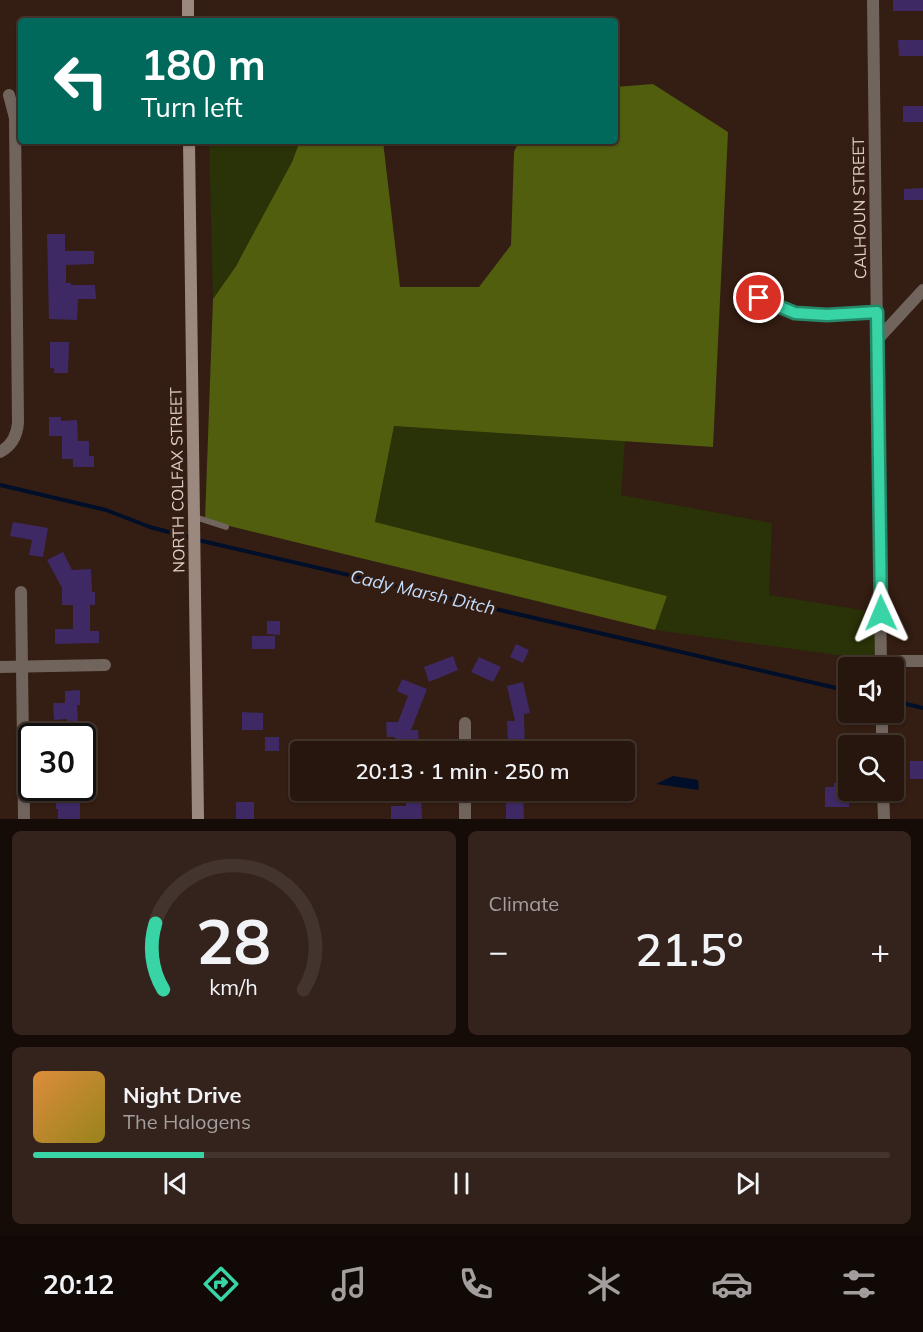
<!DOCTYPE html>
<meta charset="utf-8">
<style>
body{margin:0;font-family:Mulish,sans-serif;background:#33231c;color:#f1f3f6;height:100vh;display:flex;flex-direction:column;font-size:22px;white-space:nowrap}
*{box-sizing:border-box;margin:0}
p{font-size:20px;color:#a49f9e}
.icon{flex:none;width:33px;height:33px;fill:none;stroke:currentColor;stroke-width:2;stroke-linecap:round;stroke-linejoin:round}
.map{position:relative;height:819px;overflow:hidden}
.panel{display:flex;flex-direction:column;gap:12px;padding:12px;background:#150c08;flex:1}
.panel>*{flex:none}
.banner{position:absolute;left:18px;top:18px;width:600px;height:126px;border-radius:6px;box-shadow:0 2px 4px #0004,0 0 0 2px #43352e;background:#00695c;color:#fff;overflow:hidden}
.controls{position:absolute;left:838px;top:657px;display:grid;gap:12px}
.controls a{display:grid;place-items:center;width:66px;height:66px;border-radius:6px;background:#27160e;box-shadow:0 2px 4px #0004,0 0 0 2px #43352e;font-size:30px}
.speed{position:absolute;left:18px;top:723px;display:flex;gap:12px;font-size:30px;font-weight:700;text-align:center}
.speed>*{display:grid;place-content:center;width:78px;height:78px;border-radius:50%;background:#27160e;box-shadow:0 2px 4px #0004,0 0 0 2px #43352e;line-height:1}
.speed .limit{border:3px solid #111;border-radius:9px;background:#fff;color:#111}
.pin{position:absolute;display:grid;place-items:center;width:51px;height:51px;color:#fff;margin:-26px;border:3px solid #fff;border-radius:50%;box-shadow:0 2px 6px #0007}
.me{position:absolute;width:66px;margin:-33px;rotate:359deg;stroke-linejoin:round;filter:drop-shadow(0 0 4px #0008)}
.turn{display:flex;align-items:center;gap:21px;height:126px;padding:0 24px;font-size:27px}
.turn .icon{width:78px;height:78px;stroke-width:2.5}
.turn b{display:block;font-size:42px;line-height:51px}
.big{font-size:45px;font-weight:600;line-height:1.1}
.panel .card{flex:1;display:flex;flex-direction:column;justify-content:center;gap:9px;min-width:0;padding:0 21px;border-radius:9px;background:#33231c}
.panel .dial{align-items:center;gap:0}
.dial svg{height:156px;overflow:visible;fill:none;stroke:#43352e;stroke-width:7;stroke-linecap:round;text-anchor:middle}
.dial text{fill:#f1f3f6;stroke:none}
.song{display:flex;align-items:center;gap:18px}
.cover{width:72px;height:72px;border-radius:9px;background:linear-gradient(135deg,hsl(30 70% 55%),hsl(50 70% 35%))}
.played{height:6px;border-radius:3px;background:linear-gradient(90deg,#39d4a5 20%,#43352e 20%)}
.keys{display:flex;justify-content:space-around;direction:ltr}
.heat{display:flex;justify-content:space-between;align-items:center;font-size:33px;direction:ltr}
.panel .tiles{flex:1;display:grid;gap:12px;grid-template-columns:1fr 1fr}
.card:last-child{grid-column:span 2}
.trip{position:absolute;left:290px;top:741px;width:345px;height:60px;border-radius:6px;background:#27160e;box-shadow:0 2px 4px #0004,0 0 0 2px #43352e;font-weight:600;line-height:60px;text-align:center}
.tabs{display:flex;height:96px;justify-content:space-around;align-items:center;background:#100906;color:#a49f9e}
.tabs .icon{width:42px;height:42px}
.tabs .current{color:#39d4a5}
.tabs b{font-size:27px;color:#f1f3f6}
.map>svg:first-child{display:block}
</style>
<div class="map">
<svg width="923" height="819" viewBox="0 0 923 819">
<rect width="100%" height="100%" fill="#341d12"/>
<!-- green -->
<g fill="#2a3207">
<path d="M209,141H300C280,194 245,253 213,299Z"/>
<path d="M394,426L625,441L621,495L772,523L769,595L881,613V661L655,630L667,596L375,523Z"/>
</g>
<!-- forest -->
<path fill="#505e0e" d="M653,84L728,132L713,447L394,426L375,522L667,596L655,630L205,520L213,299L236,266L292,162L300,141H383L400,287H479L511,245L514,152L519,141H615V87Z"/>
<!-- water -->
<path fill="#000f29" d="M673,776L698,780L699,788L698,790L656,784Z"/>
<g fill="none" stroke-linecap="round" stroke-linejoin="round">
<!-- stream -->
<g stroke="#000f29" stroke-width="4">
<path d="M0,485L106,510L150,527L191,538"/>
<path d="M198,540L849,691"/>
<path d="M894,701L923,708"/>
</g>
</g>
<!-- building -->
<g fill="#3e2965">
<rect x="893" y="0" width="30" height="11"/>
<path d="M898,40H923V56H899Z"/>
<rect x="903" y="106" width="20" height="16"/>
<path d="M923,188V200H904V189Z"/>
<path d="M47,234H65V251H94V264L66,265V283H71V285H95L96,299H78L77,320L49,319Z"/>
<path d="M50,342H69L68,373H54V368H50Z"/>
<path d="M49,417H61V421L77,420L78,441H89V456H94V467H73V459H62V436H49Z"/>
<path d="M13,522L48,528L43,557L29,555L32,540L10,536Z"/>
<path d="M63,552L72,570L91,569L92,592H95V605H90V631H99V643L55,644V629H73V605H62V588L47,560Z"/>
<path d="M267,621H280V635L267,634Z"/>
<rect x="252" y="636" width="23" height="13"/>
<path d="M516,644L529,650L523,663L510,657Z"/>
<path d="M453,656L458,670L429,682L424,667Z"/>
<path d="M479,657L501,667L493,682L471,672Z"/>
<path d="M402,679L427,689L411,730H418L419,746H414L415,752H399V746H396L395,737H387L386,722H398L408,696L397,691Z"/>
<path d="M523,682L530,713L524,714L525,751L514,752V742H508L507,721H515L507,686Z"/>
<path d="M80,690V705H77L79,736H67V719L54,720L53,703H65V691Z"/>
<path d="M242,712L263,713V730H242Z"/>
<rect x="265" y="737" width="14" height="14"/>
<rect x="910" y="761" width="13" height="18"/>
<path d="M834,783H849V807H825V787H834Z"/>
<path d="M421,790L422,819H391V806H406V791Z"/>
<path d="M506,790H523L524,819H506Z"/>
<path d="M56,791H69V803H80V819H58V809H56Z"/>
<rect x="236" y="802" width="18" height="17"/>
</g>
<g fill="none" stroke-linecap="round" stroke-linejoin="round">
<!-- lane -->
<g stroke="#70645d" stroke-width="6">
<path d="M759,298L795,313L827,315L876,312"/>
<path d="M195,517L226,527"/>
</g>
<!-- street -->
<g stroke="#70645d" stroke-width="12">
<path d="M873,0L881,668"/>
<path d="M877,340L923,290"/>
<path d="M0,452C11,446 17,436 18,423L15,118L9,95"/>
<path d="M21,592L24,819"/>
<path d="M881,661H923"/>
<path d="M0,667L105,665"/>
<path d="M882,712V746"/>
<path d="M465,723V752"/>
<path d="M465,790V819"/>
<path d="M883,790L884,819"/>
</g>
<!-- secondary -->
<g stroke="#9b887e" stroke-width="12">
<path d="M188,0V21"/>
<path d="M189,141L198,819"/>
</g>
</g>
<g fill="none" stroke-linecap="round" stroke-linejoin="round">
<defs>
<path id="route" d="M759,298L795,313L827,315L877,312L881,613"/>
</defs>
<!-- route casing -->
<use href="#route" stroke="#258a6b" stroke-width="15"/>
<!-- route -->
<use href="#route" stroke="#39d4a5" stroke-width="10"/>
</g>
<g text-anchor="middle" dominant-baseline="central" stroke-width="6" stroke-linejoin="round" paint-order="stroke">
<!-- street labels -->
<g font-size="16" fill="#dfcfc8" stroke="#341d12">
<text transform="translate(859 208) rotate(-91)">CALHOUN STREET</text>
<text transform="translate(177 480) rotate(-91)">NORTH COLFAX STREET</text>
</g>
<!-- water labels -->
<g font-size="18" font-style="italic" fill="#c3defe" stroke="#341d12">
<text transform="translate(423 592) rotate(13)">Cady Marsh Ditch</text>
</g>
</g>
</svg>
<div class="controls">
<a><svg class="icon" aria-label="sound" viewBox="0 0 24 24"><path d="M4 9h4l5-4v14l-5-4H4zM17 9q2 3 0 6"/></svg></a>
<a><svg class="icon" aria-label="search" viewBox="0 0 24 24"><circle cx="10" cy="10" r="6"/><path d="M15 15l6 6"/></svg></a>
</div>
<div class="speed"><div class="limit">30</div></div>
<div class="pin" style="left:759px;top:298px;background:#d93025"><svg class="icon" aria-label="arrive" viewBox="0 0 24 24"><path d="M6 21V4h12l-3 4 3 4H6"/></svg></div>
<svg class="me" style="left:881px;top:613px" viewBox="-20 -20 40 40"><path d="M0-17L14 15 0 8-14 15z" fill="#39d4a5" stroke="#fff" stroke-width="4"/></svg>
<div class="trip">20:13 · 1 min · 250 m</div>
<div class="banner">
<div class="turn"><svg class="icon" aria-label="left" viewBox="0 0 24 24"><path d="M17 20v-9H6M10 6l-5 5 5 5"/></svg><div><b>180 m</b>Turn left</div></div>
</div>
</div>
<section class="panel">
<div class="tiles">
<div class="card dial"><svg viewBox="0 0 100 80">
<path d="M14 69A42 42 0 1 1 86 69"/>
<path d="M14 69A42 42 0 0 1 10 35" stroke="#39d4a5"/>
<text x="50" y="56" font-size="32" font-weight="700">28</text>
<text x="50" y="72" font-size="11">km/h</text>
</svg></div>
<div class="card"><p>Climate</p>
<div class="heat"><a>−</a><b class="big">21.5°</b><a>+</a></div>
</div>
<div class="card">
<div class="song"><i class="cover"></i><div><b>Night Drive</b><p>The Halogens</p></div></div>
<div class="played"></div>
<div class="keys"><svg class="icon" aria-label="previous" viewBox="0 0 24 24"><path d="M18 5L8 12l10 7zM5 5v14"/></svg><svg class="icon" aria-label="pause" viewBox="0 0 24 24"><path d="M8 5v14M16 5v14"/></svg><svg class="icon" aria-label="next" viewBox="0 0 24 24"><path d="M6 5l10 7-10 7zM19 5v14"/></svg></div>
</div>
</div>
</section>
<nav class="tabs">
<b>20:12</b>
<svg class="icon current" aria-label="directions" viewBox="0 0 24 24"><path d="M12 3l9 9-9 9-9-9zM9 14v-3h6M13 9l2 2-2 2"/></svg>
<svg class="icon" aria-label="music" viewBox="0 0 24 24"><path d="M9 18V5l10-2v13"/><circle cx="6" cy="18" r="3"/><circle cx="16" cy="16" r="3"/></svg>
<svg class="icon" aria-label="phone" viewBox="0 0 24 24"><path d="M5 4h4l2 5-3 2q2 4 5 5l2-3 5 2v4C11 20 4 13 5 4z"/></svg>
<svg class="icon" aria-label="climate" viewBox="0 0 24 24"><path d="M12 3v18M4 7l16 10M4 17L20 7"/></svg>
<svg class="icon" aria-label="car" viewBox="0 0 24 24"><path d="M5 17H2v-5l4-1 3-4h7l3 4 3 1v5h-3M9 17h6M6 11h13"/><circle cx="7" cy="17" r="2"/><circle cx="17" cy="17" r="2"/></svg>
<svg class="icon" aria-label="filters" viewBox="0 0 24 24"><path d="M4 7h16M4 17h16"/><circle cx="9" cy="7" r="2"/><circle cx="15" cy="17" r="2"/></svg>
</nav>
